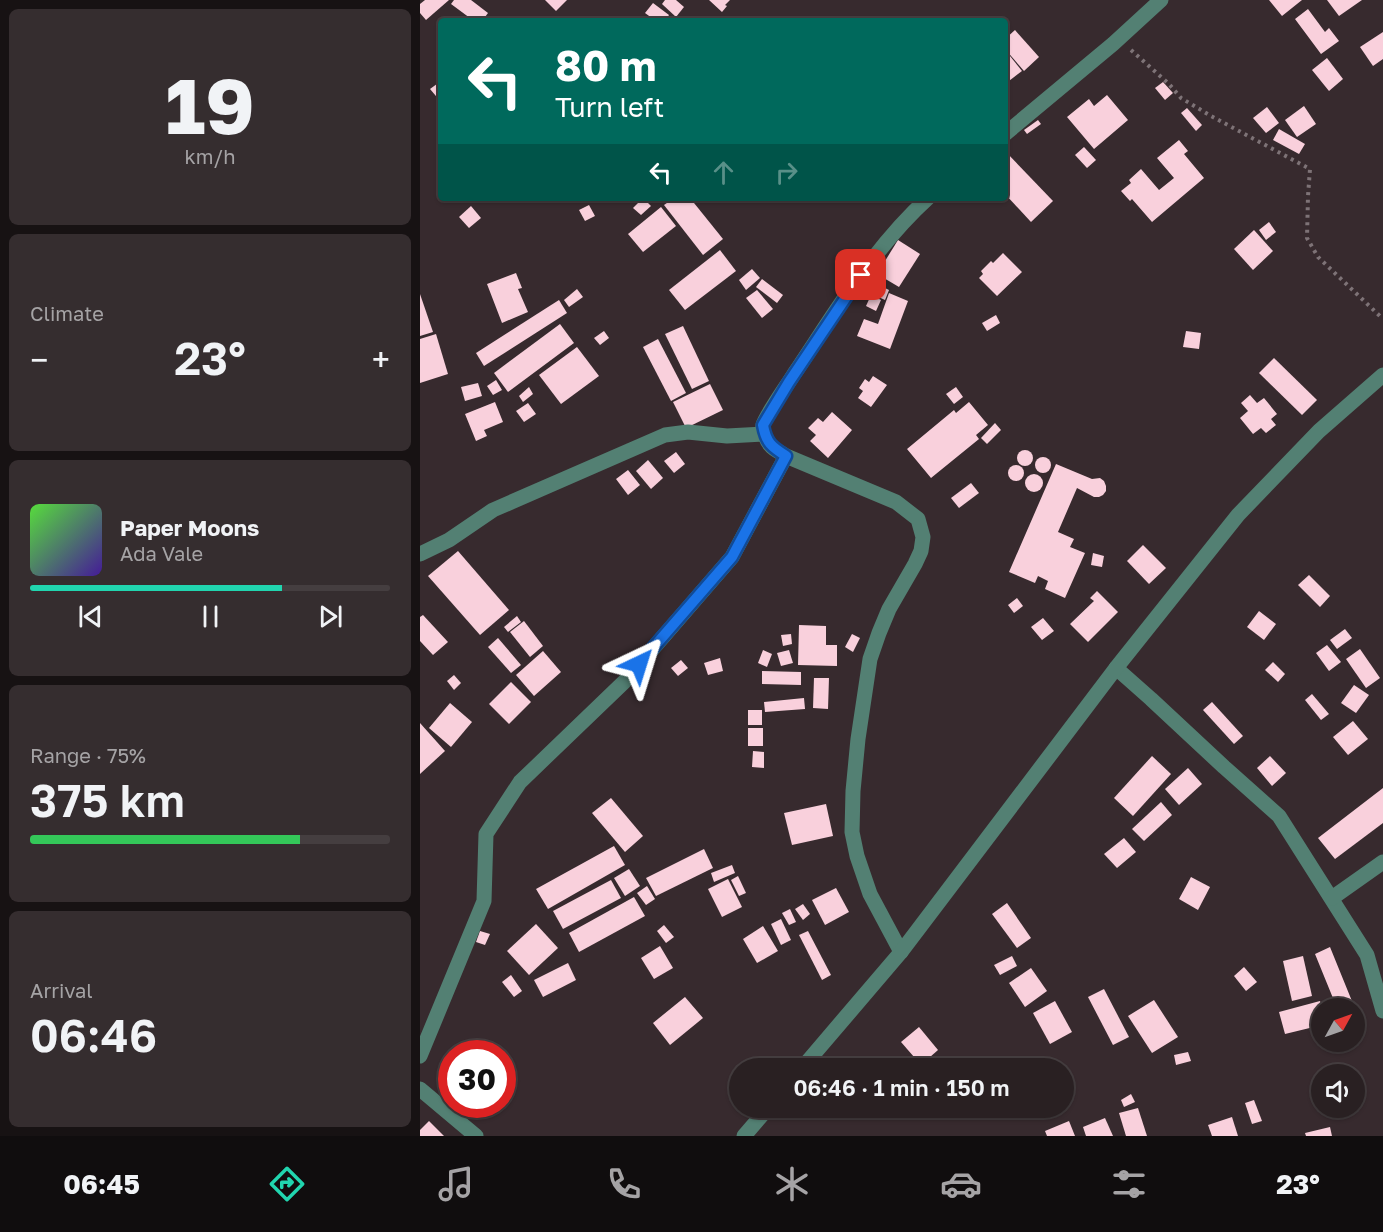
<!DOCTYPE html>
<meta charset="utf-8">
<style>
body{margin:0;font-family:"Golos Text",sans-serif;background:#352d2f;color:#f1f3f6;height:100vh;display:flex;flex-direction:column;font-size:22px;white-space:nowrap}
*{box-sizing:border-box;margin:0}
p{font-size:20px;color:#a5a3a5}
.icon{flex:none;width:33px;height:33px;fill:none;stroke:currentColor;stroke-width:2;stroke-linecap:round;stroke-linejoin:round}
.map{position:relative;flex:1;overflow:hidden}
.sheet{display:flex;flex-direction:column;gap:9px;padding:9px;background:#171213;width:420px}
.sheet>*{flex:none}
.banner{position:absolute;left:18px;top:18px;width:570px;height:183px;border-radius:6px;box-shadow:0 2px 4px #0004,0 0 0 2px #453e40;background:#00695c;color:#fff;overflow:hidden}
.needle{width:39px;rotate:50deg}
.tools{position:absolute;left:891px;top:998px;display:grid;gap:12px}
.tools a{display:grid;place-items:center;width:54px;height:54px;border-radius:50%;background:#292022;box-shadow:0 2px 4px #0004,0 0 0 2px #453e40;font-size:30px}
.speed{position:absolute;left:18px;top:1040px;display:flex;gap:12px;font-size:30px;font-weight:700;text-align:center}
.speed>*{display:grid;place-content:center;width:78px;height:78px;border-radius:50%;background:#292022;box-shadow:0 2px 4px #0004,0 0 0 2px #453e40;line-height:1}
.speed .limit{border:9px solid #d22;background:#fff;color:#111}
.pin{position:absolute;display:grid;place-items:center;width:51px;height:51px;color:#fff;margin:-26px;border-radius:12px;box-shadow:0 3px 9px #0006}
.me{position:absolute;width:66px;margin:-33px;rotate:41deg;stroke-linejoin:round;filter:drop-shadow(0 0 4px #0008)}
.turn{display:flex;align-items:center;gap:21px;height:126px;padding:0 18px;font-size:27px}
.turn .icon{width:78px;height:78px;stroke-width:2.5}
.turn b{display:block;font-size:42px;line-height:51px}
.lanes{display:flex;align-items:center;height:57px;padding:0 18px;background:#0003;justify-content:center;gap:30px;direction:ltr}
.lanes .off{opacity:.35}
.big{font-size:45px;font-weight:600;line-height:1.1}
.sheet .tile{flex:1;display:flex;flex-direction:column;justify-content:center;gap:9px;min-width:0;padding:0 21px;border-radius:9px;background:#352d2f}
.sheet .dial{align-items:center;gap:0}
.dial b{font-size:78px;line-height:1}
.song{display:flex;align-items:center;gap:18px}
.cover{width:72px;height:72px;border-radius:9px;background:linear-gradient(135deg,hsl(110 70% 55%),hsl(260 70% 35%))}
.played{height:6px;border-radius:3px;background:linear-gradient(90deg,#21d5af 70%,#453e40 70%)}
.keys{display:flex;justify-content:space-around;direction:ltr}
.heat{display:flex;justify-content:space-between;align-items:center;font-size:33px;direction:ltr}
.charge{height:9px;border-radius:4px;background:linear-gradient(90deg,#34c759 75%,#453e40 0)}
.trip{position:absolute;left:309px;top:1058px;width:345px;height:60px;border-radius:30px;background:#292022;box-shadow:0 2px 4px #0004,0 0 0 2px #453e40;font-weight:600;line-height:60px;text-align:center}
.tabs{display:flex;height:96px;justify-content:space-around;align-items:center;background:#100d0e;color:#a5a3a5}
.tabs .icon{width:42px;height:42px}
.tabs .selected{color:#21d5af}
.tabs b{font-size:27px;color:#f1f3f6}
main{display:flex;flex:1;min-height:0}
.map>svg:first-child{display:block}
</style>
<main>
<section class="sheet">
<div class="tile dial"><b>19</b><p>km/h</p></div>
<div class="tile"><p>Climate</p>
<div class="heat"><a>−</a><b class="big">23°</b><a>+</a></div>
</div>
<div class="tile">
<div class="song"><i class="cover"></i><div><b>Paper Moons</b><p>Ada Vale</p></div></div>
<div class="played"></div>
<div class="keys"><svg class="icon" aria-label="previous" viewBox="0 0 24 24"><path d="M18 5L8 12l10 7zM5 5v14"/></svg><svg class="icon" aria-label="pause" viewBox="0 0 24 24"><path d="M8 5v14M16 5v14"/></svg><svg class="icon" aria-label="next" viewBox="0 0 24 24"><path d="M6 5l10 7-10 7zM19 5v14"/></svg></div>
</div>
<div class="tile"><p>Range · 75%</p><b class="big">375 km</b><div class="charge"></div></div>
<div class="tile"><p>Arrival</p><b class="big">06:46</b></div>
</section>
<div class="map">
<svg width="963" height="1136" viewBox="0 0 963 1136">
<rect width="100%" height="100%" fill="#372a2e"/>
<!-- building -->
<g fill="#f9d0dc">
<path d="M5,0H29L6,20L0,13V4Z"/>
<path d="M34,0H51L68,13L62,21H54L31,4Z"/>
<path d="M125,0H147L136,11Z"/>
<path d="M245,0H256L264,7L256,17L242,4Z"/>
<path d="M289,0H310L305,5L307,6L302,12Z"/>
<path d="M849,0H882L862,16Z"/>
<path d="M907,0H942L919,16Z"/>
<path d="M233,3L249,15L245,21L239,17L236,21L225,13Z"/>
<path d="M888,9L905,32L909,28L919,41L901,54L875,19Z"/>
<path d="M595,30L619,57L604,71L585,49V39Z"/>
<path d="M963,32V59L953,66L940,47Z"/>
<path d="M590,56L602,71L585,84V60Z"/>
<path d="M907,58L923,79L909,91L892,70Z"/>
<path d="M21,81V102L10,89Z"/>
<path d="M743,82L753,93L745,100L735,88Z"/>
<path d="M687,95L708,120L674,149L647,117L669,99L674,106Z"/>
<path d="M884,106L896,124L877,137L865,120Z"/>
<path d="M847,107L859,123L846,133L833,118Z"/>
<path d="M767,108L782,125L776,131L761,113Z"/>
<path d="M618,120L621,124L607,134L604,130Z"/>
<path d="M859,129L885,144L879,154L853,140Z"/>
<path d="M759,140L768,151L764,154L784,178L732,222L712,199L710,201L701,191L711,183L709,180L721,169L739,190L754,178L737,158Z"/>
<path d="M664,147L676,160L667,168L655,155Z"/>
<path d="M586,152L633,201L611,222L585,194V153Z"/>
<path d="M223,198L231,206L221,215L213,208Z"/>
<path d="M254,198H270L303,239L283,255L244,205Z"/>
<path d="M169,205L175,216L165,221L159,210Z"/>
<path d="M51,206L61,218L49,228L39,217Z"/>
<path d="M241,207L256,226L223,252L208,234Z"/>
<path d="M849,222L856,232L846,240L839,230Z"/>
<path d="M834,230L853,251L833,270L814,249Z"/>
<path d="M478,240L500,254L479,287L457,274Z"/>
<path d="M300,250L316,271L265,310L249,290Z"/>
<path d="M583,253L602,272L577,296L559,278L563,274L561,271L571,261L573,263Z"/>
<path d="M332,269L340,278L326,290L319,280Z"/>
<path d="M96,273L102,288L98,289L108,312L82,323L67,284Z"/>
<path d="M342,279L363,295L357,303L336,287Z"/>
<path d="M457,284L469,290L465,300L452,294Z"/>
<path d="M157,289L163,297L149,307L144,300Z"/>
<path d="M337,290L353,309L342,318L326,298Z"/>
<path d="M469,293L488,301L470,349L437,336L444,319L458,324Z"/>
<path d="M0,294L13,332L0,336Z"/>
<path d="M451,295L461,300L456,311L446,306Z"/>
<path d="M139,300L147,313L64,366L56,353Z"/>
<path d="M576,315L580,323L567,331L562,323Z"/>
<path d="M140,324L154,343L88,392L74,373Z"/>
<path d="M263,326L289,381L272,389L245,334Z"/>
<path d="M184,331L189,338L180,345L174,338Z"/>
<path d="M766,331L781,333L779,349L763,347Z"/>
<path d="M16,334L28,374L0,383V339Z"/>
<path d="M238,339L266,393L251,401L223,347Z"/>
<path d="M157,347L179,376L141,404L119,375Z"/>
<path d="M854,358L897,400L882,415L839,373Z"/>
<path d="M453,376L467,385L451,407L438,398L443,391L439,388L445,379L449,382Z"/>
<path d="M76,380L82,390L73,395L67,386Z"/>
<path d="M58,383L62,396L45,401L41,387Z"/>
<path d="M290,384L303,410L266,428L253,402Z"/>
<path d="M109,387L113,394L103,402L99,396Z"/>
<path d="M536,387L543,397L534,404L526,394Z"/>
<path d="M830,395L837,403L844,398L857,414L851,419L856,425L846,433L841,428L833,434L820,418L828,411L821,403Z"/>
<path d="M75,402L83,422L64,430L67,436L56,441L45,414Z"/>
<path d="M549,402L568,425L556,435L559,439L511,478L487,449L534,410L536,413Z"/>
<path d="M108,403L116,414L104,422L96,411Z"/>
<path d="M412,412L432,430L408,458L390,441L396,435L388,428L398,418L403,422Z"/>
<path d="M575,423L581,430L567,444L561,438Z"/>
<circle cx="605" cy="458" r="8"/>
<path d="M256,452L265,464L254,473L244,461Z"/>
<circle cx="623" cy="465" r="8"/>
<path d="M228,460L243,478L231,489L216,471Z"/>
<path d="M636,464L672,479L680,478L684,481L686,486V491L683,495L679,497H674L657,488L638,532L654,539L650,547L665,553L645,598L625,589L628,581L618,576L615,583L589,572Z"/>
<circle cx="596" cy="473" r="8"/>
<path d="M208,470L220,485L208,495L196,479Z"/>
<circle cx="614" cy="483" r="9"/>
<path d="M551,483L559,493L539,508L531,498Z"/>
<path d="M723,545L746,568L729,584L707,561Z"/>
<path d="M38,551L89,610L60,635L8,576Z"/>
<path d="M673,553L684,556L682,567L671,565Z"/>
<path d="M889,575L910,596L900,607L878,585Z"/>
<path d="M677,591L698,612L668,642L650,624L674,601L670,598Z"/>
<path d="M597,598L603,606L594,613L588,605Z"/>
<path d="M839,611L856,624L844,640L827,627Z"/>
<path d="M3,615L28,642L13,655L0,641V617Z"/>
<path d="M97,616L101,622L88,632L84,627Z"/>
<path d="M623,618L634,631L622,640L611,627Z"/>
<path d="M104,621L123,646L110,657L90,632Z"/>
<path d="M379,625L406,626V645H417V666L378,665Z"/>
<path d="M925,629L932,638L917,649L910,640Z"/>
<path d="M371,634L372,644L363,646L361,635Z"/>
<path d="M432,634L440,638L433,652L425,647Z"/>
<path d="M78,638L101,665L91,673L68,647Z"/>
<path d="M907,645L921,662L909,671L896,653Z"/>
<path d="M940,649L960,678L946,688L926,659Z"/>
<path d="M343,650L352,654L347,667L338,663Z"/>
<path d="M369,650L373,663L361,666L357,653Z"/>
<path d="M123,651L141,672L114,696L96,675Z"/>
<path d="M300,658L303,671L288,675L284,663Z"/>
<path d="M261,660L268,668L258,676L251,668Z"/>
<path d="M853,662L865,674L858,682L845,670Z"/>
<path d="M342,671L381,672V685L342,684Z"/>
<path d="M34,675L41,683L34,690L27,681Z"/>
<path d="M394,678H409L408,709L393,708Z"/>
<path d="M91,682L111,702L89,724L69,704Z"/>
<path d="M934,685L949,695L936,713L921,703Z"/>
<path d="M892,694L909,714L901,720L885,700Z"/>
<path d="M384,698L385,709L345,712L344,702Z"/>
<path d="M792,702L823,736L814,744L783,710Z"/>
<path d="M30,703L52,722L31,747L9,728Z"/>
<rect x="328" y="710" width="14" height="15"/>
<path d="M933,721L948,739L928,755L913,737Z"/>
<path d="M0,723L25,751L0,774Z"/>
<rect x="328" y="728" width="15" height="18"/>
<path d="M333,751L344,752V768L332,767Z"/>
<path d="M732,756L751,774L713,816L694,798Z"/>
<path d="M850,756L866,773L852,786L837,768Z"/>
<path d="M768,768L782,784L759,805L745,789Z"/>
<path d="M963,788V823L915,859L898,838Z"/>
<path d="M191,798L223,836L205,852L172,813Z"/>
<path d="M741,802L752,815L724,841L712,829Z"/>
<path d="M406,804L413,836L372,845L364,813Z"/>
<path d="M704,838L716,852L697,868L684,854Z"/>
<path d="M194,846L205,865L128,909L116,889Z"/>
<path d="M284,849L293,868L236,896L226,878Z"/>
<path d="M312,865L315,873L294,882L291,873Z"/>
<path d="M209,869L220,886L205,896L194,878Z"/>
<path d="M318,876L326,893L319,896L311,880Z"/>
<path d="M771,877L790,887L778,910L759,899Z"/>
<path d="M308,879L322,907L302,917L288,889Z"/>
<path d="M191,880L201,898L143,929L133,911Z"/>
<path d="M227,886L235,899L226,905L217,893Z"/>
<path d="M416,888L429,912L405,925L392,900Z"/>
<path d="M214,897L225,916L159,952L149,933Z"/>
<path d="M587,903L611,938L597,948L572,914Z"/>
<path d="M383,904L390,914L383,920L375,909Z"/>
<path d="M370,909L376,922L369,925L362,913Z"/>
<path d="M361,919L371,940L361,945L351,924Z"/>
<path d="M116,924L138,948L109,975L87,951Z"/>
<path d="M244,925L254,937L246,943L237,931Z"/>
<path d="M343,926L358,951L337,963L323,939Z"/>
<path d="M60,931L70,934L65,945L56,942Z"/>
<path d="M388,931L411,975L402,980L379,935Z"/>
<path d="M240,946L253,968L234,979L221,958Z"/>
<path d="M910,947L938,1016L934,1018V1008H917L895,954Z"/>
<path d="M592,956L597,966L580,975L574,965Z"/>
<path d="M883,956L892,996L872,1001L863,961Z"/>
<path d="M148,963L156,980L123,997L114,980Z"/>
<path d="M824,967L837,982L826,991L814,976Z"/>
<path d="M611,968L627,991L605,1007L589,983Z"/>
<path d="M91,975L102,991L94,997L82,982Z"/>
<path d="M684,989L709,1037L693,1045L668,997Z"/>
<path d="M265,997L283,1018L250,1045L233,1023Z"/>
<path d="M734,1000L758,1037L732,1053L708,1016Z"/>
<path d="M635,1001L652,1032L630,1044L613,1013Z"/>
<path d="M900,1001L902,1008V1025L865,1034L859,1012Z"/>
<path d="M499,1027L518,1050L501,1065L481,1042Z"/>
<path d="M768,1052L771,1061L756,1065L754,1055Z"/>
<path d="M711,1094L715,1102L704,1107L701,1100Z"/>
<path d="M834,1100L842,1121L832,1124L825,1103Z"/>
<path d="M718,1108L727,1136H706L699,1113Z"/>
<path d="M812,1117L818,1136H792L788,1125Z"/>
<path d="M685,1118L693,1136H666L663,1127Z"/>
<path d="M9,1121L24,1136H0V1130Z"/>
<path d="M649,1121L655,1136H627L625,1131Z"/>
<path d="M910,1127L912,1136H886L885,1133Z"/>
</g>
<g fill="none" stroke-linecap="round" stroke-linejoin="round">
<!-- path -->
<path stroke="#7e7377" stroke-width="4" stroke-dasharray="3 4.5" stroke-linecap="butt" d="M711,50L749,84L761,98L791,116L890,169L888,196L887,238L898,257L963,319"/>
<!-- minor -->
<g stroke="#538073" stroke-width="15">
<path d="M585,134L693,44L741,0"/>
<path d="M0,554L29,540L73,510L245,435L268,432L307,436L344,434"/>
<path d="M696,668L731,699L804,767L859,816L947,955L963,1011"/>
<path d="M912,898L963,862"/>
<path d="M481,952L450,894L437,856L432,832L433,791L438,739L450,659L459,633L469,609L495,564L501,551L503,537L498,519L476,502L366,456C362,453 354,450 351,446C347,442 342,431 343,425C345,416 368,384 374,374C415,313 453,248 508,198"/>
<path d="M0,1056L64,901L66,834L100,782L204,682L312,557L366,456"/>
<path d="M382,1068L481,952L696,668L818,515L899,431L963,375"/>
<path d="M0,1089L56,1136"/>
<path d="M324,1136L349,1107"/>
</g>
</g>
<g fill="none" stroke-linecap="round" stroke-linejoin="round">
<defs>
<path id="route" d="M219,664L312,557L366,456C352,447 346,443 343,425L369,382L441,275"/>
</defs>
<!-- route casing -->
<use href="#route" stroke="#114b97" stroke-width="15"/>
<!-- route -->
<use href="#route" stroke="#1a73e8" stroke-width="10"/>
</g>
</svg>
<div class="tools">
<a><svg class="needle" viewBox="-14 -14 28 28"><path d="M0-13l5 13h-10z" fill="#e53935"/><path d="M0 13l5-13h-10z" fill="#a5a3a5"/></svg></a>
<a><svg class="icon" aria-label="sound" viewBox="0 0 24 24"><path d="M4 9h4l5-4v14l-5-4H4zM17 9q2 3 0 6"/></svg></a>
</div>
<div class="speed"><div class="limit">30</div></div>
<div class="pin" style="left:441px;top:275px;background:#d93025"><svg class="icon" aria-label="arrive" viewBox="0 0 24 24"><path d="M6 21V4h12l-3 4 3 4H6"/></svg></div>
<svg class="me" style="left:219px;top:664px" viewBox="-20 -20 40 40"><path d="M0-17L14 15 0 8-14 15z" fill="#1a73e8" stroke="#fff" stroke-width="4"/></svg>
<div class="trip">06:46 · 1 min · 150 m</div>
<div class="banner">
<div class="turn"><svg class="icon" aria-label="left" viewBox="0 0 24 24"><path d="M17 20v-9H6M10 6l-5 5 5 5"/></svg><div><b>80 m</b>Turn left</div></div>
<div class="lanes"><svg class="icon" aria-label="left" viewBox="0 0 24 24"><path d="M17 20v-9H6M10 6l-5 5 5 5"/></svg><svg class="icon off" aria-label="ahead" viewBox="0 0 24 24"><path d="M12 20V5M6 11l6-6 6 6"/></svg><svg class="icon off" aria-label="right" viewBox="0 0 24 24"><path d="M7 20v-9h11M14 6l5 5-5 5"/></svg></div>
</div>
</div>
</main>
<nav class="tabs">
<b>06:45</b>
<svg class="icon selected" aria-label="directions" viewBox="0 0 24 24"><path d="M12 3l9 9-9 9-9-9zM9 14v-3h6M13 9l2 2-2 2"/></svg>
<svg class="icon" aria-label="music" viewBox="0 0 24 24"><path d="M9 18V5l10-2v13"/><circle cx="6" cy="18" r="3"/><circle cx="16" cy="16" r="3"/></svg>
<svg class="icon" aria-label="phone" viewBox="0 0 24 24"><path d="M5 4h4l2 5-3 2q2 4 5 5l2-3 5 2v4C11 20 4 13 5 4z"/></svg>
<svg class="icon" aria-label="climate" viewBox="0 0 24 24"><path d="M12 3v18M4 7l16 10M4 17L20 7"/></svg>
<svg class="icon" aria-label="car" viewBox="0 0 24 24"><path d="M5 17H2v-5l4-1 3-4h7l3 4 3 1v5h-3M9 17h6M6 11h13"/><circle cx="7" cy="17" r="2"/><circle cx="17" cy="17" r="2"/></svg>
<svg class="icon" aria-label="filters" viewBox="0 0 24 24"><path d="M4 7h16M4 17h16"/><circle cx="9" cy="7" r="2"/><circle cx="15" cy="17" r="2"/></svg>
<b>23°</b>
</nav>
